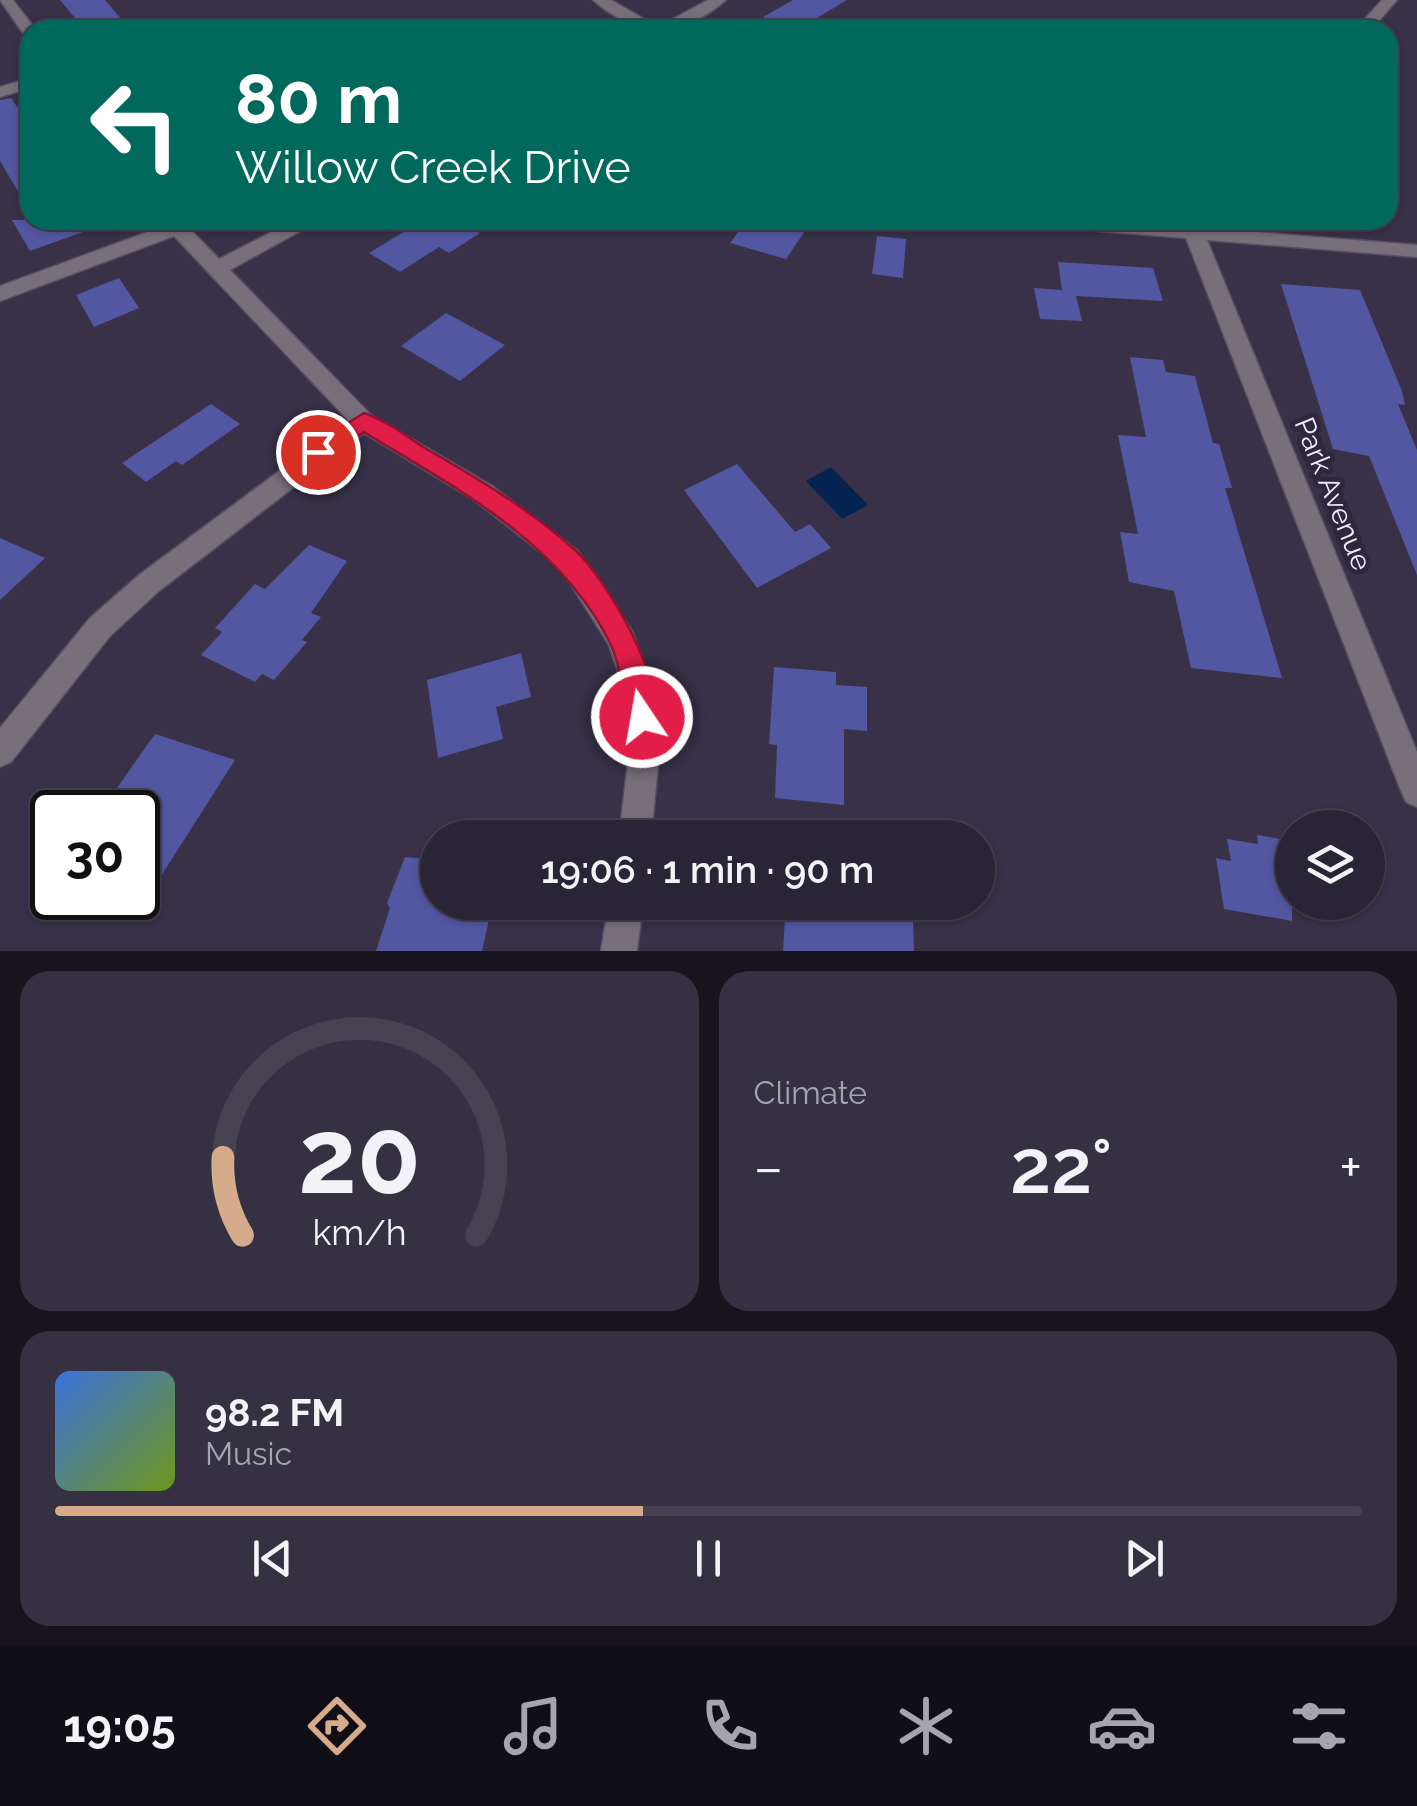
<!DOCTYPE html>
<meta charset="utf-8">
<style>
body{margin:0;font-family:Raleway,sans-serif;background:#363142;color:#f1f3f6;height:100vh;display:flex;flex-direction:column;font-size:38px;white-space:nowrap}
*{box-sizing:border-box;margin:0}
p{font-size:32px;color:#a5a5ad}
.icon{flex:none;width:55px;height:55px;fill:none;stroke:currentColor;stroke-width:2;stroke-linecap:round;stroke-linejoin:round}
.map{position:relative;height:951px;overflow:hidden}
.drawer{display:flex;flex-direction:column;gap:20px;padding:20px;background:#17141e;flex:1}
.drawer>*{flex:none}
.hud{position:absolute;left:20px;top:20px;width:1378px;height:210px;border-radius:30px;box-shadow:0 2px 8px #0004,0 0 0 2px #464251;background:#00695c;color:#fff;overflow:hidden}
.buttons{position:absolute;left:1275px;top:810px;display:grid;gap:20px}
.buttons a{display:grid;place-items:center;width:110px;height:110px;border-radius:50%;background:#2a2536;box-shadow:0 2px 8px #0004,0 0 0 2px #464251;font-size:50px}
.speed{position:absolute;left:30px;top:790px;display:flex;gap:20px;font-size:50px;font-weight:700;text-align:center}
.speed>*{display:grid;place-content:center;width:130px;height:130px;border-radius:50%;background:#2a2536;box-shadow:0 2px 8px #0004,0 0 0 2px #464251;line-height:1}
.speed .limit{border:5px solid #111;border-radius:15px;background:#fff;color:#111}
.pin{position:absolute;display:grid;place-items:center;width:85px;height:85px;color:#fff;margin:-42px;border:5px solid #fff;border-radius:50%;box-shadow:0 2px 10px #0007}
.me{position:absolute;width:110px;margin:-55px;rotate:348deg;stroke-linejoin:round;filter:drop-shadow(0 0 8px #0008)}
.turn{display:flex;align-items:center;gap:35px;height:210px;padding:0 50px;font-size:45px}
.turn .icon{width:130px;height:130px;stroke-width:2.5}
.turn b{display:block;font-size:70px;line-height:85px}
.big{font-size:75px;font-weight:600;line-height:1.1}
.drawer .widget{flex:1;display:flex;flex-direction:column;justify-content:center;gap:15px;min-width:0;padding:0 35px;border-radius:30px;background:#363142}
.drawer .dial{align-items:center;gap:0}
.dial svg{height:260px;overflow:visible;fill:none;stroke:#464251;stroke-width:7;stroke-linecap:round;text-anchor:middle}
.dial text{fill:#f1f3f6;stroke:none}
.song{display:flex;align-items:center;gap:30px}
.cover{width:120px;height:120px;border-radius:15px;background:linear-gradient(135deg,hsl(220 70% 55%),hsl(80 70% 35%))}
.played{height:10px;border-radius:5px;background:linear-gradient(90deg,#d6ab8b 45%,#464251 45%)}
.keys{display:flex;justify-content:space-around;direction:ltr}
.heat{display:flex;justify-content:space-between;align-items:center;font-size:55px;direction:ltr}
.drawer .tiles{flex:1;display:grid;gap:20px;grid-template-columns:1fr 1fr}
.widget:last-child{grid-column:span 2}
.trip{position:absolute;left:420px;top:820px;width:575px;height:100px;border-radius:50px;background:#2a2536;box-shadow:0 2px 8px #0004,0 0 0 2px #464251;font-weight:600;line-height:100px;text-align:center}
.tabs{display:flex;height:160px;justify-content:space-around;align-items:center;background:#110f16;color:#a5a5ad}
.tabs .icon{width:70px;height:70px}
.tabs .on{color:#d6ab8b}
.tabs b{font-size:45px;color:#f1f3f6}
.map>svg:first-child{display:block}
</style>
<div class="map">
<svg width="1417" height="951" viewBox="0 0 1417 951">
<rect width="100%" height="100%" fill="#383148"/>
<!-- water -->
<path fill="#042352" d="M831,467L868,505L842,519L806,481Z"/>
<!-- building -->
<g fill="#5357a1">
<path d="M60,0H105L123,21L85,30Z"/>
<path d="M793,0H847L797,30L763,17Z"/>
<path d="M11,98L30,126V211L0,161V100Z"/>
<path d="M12,220H104L105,224L30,251Z"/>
<path d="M392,220H482L470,228L480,233L449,253L439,247L400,272L369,253L408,229Z"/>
<path d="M747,220H766L805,231L786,259L730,243Z"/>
<path d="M877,236L906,239L903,278L872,274Z"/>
<path d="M1058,262L1153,268L1163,301L1076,296L1082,321L1040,319L1034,288L1062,290Z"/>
<path d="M119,278L139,308L94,327L76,295Z"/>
<path d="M1281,284L1360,290L1402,391L1405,405L1398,404L1417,450V575L1369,456L1333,449Z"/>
<path d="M446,313L505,345L460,381L401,346Z"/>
<path d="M1130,357L1163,360L1166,372L1195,376L1213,443L1219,444L1232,488H1225L1282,678L1191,668L1174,591L1129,582L1120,532L1138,534L1118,435L1146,437Z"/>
<path d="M211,404L240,424L182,465L176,461L146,482L122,463Z"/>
<path d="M737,464L795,532L810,524L831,548L757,588L684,490Z"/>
<path d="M0,538L45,558L0,600Z"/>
<path d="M309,545L347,561L311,613L321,617L302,640L307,642L274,680L262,674L255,682L201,655L222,632L215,628L255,584L265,589Z"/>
<path d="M521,653L531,697L496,707L503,739L438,758L427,680Z"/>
<path d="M774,667L836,672V685L867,687V731L844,729V805L775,798L777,745L769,744Z"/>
<path d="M155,734L235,760L138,912V812H100Z"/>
<path d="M1257,835L1292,841V921L1224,909L1216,858L1231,861L1227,839L1258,844Z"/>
<path d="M405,857L438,860V902H493L482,951H376L390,908L387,903Z"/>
<path d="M786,902H863V916L913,922L914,951H783Z"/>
</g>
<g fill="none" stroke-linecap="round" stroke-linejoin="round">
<defs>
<g id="street">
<path d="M0,0H13L36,30H30V38L25,36Z"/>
<path d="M593,0H611L658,27L708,0H726C684,37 635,38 593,0Z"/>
<path d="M1382,0H1397L1371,30H1355Z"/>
<path d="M30,78V88L0,97V87Z"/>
<path d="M160,220H181L219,259L295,220H320L230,270L371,415L492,486L578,551L632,631L654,689L660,744L651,838H619L630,744L624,689L609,645L560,567L474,500L364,433L159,591L110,636L11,762L0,767V728L90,618L139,575L348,420L174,236L0,301V286L164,226Z"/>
<path d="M1028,220H1110L1187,226L1190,220H1210L1206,228L1417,245V257L1207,240L1417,752V807L1406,802L1401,791L1186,238L1038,226Z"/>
<path d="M609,902H643L637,951H601Z"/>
</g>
</defs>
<!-- street casing -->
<use href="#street" stroke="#554f64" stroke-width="3"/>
<!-- street -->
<use href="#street" fill="#776f79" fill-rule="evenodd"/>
</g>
<!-- route -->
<path fill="#e11d48" stroke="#92132f" stroke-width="2.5" d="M364,413C385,420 405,435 423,447C475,477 530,509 575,550C605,577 670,686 652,726L642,730L633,726C622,701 623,671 611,645C561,542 457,489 364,432L326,458H311V446Z"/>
<g text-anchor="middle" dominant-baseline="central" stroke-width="10" stroke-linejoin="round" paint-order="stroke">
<!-- street labels -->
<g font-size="28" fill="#efebfa" stroke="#2e273e">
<text transform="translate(1333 494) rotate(68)">Park Avenue</text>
</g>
</g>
</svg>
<div class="buttons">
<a><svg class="icon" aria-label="layers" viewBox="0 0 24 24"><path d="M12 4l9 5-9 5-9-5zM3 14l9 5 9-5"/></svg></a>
</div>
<div class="speed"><div class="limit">30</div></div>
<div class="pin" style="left:318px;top:452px;background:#d93025"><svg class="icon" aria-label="arrive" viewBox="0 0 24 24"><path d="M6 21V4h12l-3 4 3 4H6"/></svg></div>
<svg class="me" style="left:642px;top:717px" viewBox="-20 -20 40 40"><circle r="17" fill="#e11d48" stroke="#fff" stroke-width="3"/><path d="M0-11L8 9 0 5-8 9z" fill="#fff"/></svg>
<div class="trip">19:06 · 1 min · 90 m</div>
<div class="hud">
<div class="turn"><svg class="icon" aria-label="left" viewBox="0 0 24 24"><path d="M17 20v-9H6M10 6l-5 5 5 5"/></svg><div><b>80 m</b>Willow Creek Drive</div></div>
</div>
</div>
<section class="drawer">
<div class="tiles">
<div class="widget dial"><svg viewBox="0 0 100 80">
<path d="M14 69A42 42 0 1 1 86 69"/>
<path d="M14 69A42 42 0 0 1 8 45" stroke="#d6ab8b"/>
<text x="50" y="56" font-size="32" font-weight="700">20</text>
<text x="50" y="72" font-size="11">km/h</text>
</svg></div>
<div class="widget"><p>Climate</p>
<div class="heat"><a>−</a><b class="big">22°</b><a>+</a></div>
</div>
<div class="widget">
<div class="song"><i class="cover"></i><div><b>98.2 FM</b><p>Music</p></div></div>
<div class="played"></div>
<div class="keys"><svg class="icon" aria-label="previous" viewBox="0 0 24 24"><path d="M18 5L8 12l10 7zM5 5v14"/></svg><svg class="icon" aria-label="pause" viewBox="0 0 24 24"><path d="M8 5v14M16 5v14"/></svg><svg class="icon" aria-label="next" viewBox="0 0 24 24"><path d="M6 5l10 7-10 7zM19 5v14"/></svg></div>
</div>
</div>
</section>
<nav class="tabs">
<b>19:05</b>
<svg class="icon on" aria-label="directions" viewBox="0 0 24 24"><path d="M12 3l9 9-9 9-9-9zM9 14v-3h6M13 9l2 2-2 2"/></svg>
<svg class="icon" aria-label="music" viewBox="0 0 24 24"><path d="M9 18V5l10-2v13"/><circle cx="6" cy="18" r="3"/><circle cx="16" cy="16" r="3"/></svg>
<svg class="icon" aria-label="phone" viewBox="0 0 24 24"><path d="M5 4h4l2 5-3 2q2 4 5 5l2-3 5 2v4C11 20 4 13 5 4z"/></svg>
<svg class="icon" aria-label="climate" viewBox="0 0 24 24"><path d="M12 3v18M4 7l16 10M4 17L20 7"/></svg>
<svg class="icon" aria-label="car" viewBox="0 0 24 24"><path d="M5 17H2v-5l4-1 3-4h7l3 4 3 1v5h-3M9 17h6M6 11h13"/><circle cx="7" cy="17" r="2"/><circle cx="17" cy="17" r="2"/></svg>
<svg class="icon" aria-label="filters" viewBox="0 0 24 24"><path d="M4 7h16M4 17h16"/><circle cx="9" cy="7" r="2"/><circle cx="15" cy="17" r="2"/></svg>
</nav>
